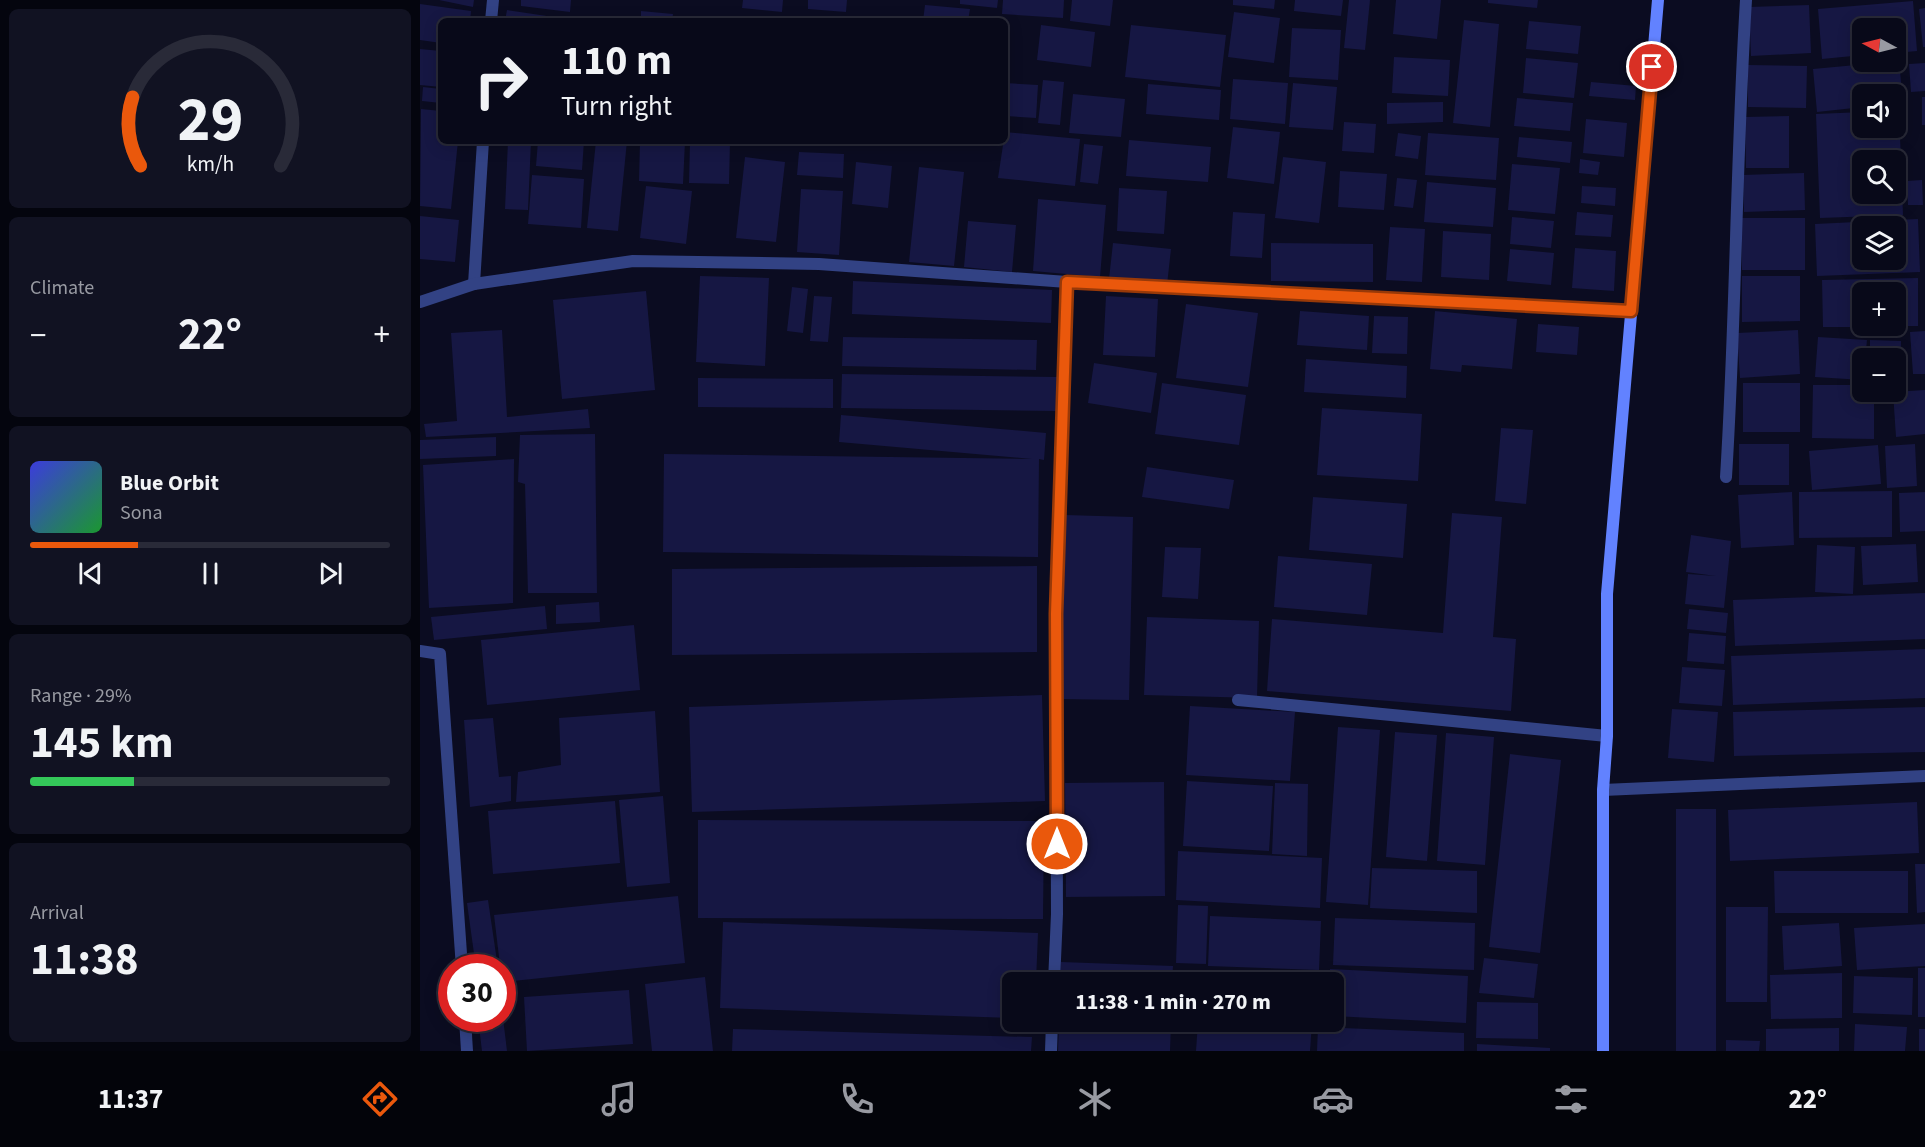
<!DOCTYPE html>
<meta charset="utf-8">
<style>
body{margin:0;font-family:"Source Sans 3",sans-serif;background:#111222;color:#f1f3f6;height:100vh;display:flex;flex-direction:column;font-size:22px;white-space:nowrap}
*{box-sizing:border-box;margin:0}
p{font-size:20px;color:#989aa2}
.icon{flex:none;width:33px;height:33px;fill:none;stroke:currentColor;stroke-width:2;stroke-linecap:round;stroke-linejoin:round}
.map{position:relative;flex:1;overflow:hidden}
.panel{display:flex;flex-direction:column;gap:9px;padding:9px;background:#04050e;width:420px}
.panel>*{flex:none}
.guide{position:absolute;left:18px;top:18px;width:570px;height:126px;border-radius:9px;box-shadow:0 3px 15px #0003,0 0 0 2px #292a38;background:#080919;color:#f1f3f6;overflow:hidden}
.needle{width:39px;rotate:277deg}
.controls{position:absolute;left:1432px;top:18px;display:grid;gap:12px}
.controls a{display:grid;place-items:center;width:54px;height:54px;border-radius:9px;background:#080919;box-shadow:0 3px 15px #0003,0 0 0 2px #292a38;font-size:30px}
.speed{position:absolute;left:18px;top:954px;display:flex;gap:12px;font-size:30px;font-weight:700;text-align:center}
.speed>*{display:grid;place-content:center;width:78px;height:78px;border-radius:50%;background:#080919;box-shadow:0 3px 15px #0003,0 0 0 2px #292a38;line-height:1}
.speed .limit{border:9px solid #d22;background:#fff;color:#111}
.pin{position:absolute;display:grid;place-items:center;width:51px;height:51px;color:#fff;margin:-26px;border:3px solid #fff;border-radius:50%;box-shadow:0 2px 6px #0007}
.me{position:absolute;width:66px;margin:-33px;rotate:0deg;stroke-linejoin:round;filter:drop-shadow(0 0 4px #0008)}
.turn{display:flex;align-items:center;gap:21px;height:126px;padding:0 24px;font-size:27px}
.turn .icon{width:78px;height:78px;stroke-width:2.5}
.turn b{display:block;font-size:42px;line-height:51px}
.big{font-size:45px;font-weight:700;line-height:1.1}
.panel .tile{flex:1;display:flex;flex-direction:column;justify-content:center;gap:9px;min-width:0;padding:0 21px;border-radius:9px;background:#111222}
.panel .dial{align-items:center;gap:0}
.dial svg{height:156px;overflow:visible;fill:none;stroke:#292a38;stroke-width:7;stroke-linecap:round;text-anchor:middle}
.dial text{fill:#f1f3f6;stroke:none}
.song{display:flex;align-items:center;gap:18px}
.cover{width:72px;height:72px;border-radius:9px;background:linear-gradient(135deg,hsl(240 70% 55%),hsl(130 70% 35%))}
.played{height:6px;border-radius:3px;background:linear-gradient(90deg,#ea580c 30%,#292a38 30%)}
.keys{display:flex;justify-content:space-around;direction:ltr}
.heat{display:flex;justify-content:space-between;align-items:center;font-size:33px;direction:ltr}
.charge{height:9px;border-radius:4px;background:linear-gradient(90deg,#34c759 29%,#292a38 0)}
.trip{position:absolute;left:582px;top:972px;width:342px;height:60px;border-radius:9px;background:#080919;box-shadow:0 3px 15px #0003,0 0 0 2px #292a38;font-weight:700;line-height:60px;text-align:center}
.menu{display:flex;height:96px;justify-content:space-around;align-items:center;background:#03040a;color:#989aa2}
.menu .icon{width:42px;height:42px}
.menu .selected{color:#ea580c}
.menu b{font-size:27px;color:#f1f3f6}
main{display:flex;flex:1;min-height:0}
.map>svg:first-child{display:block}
</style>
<main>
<section class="panel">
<div class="tile dial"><svg viewBox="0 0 100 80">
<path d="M14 69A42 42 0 1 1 86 69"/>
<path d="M14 69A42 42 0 0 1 10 34" stroke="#ea580c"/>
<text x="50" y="56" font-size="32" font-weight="700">29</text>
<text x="50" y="72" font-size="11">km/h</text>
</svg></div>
<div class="tile"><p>Climate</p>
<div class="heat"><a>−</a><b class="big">22°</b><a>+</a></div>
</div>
<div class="tile">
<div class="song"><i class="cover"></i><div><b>Blue Orbit</b><p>Sona</p></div></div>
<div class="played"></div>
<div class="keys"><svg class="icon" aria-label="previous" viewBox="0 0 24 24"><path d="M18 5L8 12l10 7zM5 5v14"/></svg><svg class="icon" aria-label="pause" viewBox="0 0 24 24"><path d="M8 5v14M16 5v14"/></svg><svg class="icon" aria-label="next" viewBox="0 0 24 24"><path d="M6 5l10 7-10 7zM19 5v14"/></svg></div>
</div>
<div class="tile"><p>Range · 29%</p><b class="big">145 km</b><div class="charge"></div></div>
<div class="tile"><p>Arrival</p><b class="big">11:38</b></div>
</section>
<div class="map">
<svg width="1505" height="1051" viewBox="0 0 1505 1051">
<rect width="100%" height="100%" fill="#0b0c21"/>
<!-- building -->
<g fill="#161743" fill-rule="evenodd">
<path d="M19,0H54L53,7Z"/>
<path d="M101,0H151L150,12L101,6Z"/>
<path d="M323,0H363L362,12L322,8Z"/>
<path d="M388,0H427L426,12L388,9Z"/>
<path d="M540,0H578L577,8L540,4Z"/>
<path d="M583,0H644L643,18L582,14Z"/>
<path d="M652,0H693L690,26L650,21Z"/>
<path d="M813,0H855L854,9L813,5Z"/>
<path d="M875,0H923L921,16L874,11Z"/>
<path d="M929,0H950L945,50L924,48Z"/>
<path d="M976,0H1021L1017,39L973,34Z"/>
<path d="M1068,0H1118L1117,8L1068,3Z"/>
<path d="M1493,1L1497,51L1476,53V28H1443V55L1402,59L1398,9Z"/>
<path d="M0,4L51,11L50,21H21V43L0,40Z"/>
<path d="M505,5L550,9L548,21H503Z"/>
<path d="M1389,5L1391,53L1331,56L1329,7Z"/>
<path d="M1505,8V47H1503L1499,9Z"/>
<path d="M87,10L147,19V21H85Z"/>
<path d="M221,11L253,14L252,21H221Z"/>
<path d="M814,12L860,18L854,63L808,57Z"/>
<rect x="163" y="16" width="44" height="5"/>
<path d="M1044,20L1079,24L1070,127L1033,123Z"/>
<path d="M1109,21L1161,26L1158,54L1106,49Z"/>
<path d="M621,25L675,32L671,67L617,60Z"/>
<path d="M711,25L806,35L800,87L705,77Z"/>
<path d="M872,28L921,30L918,80L869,77Z"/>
<path d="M0,49L21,51V87L0,85Z"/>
<path d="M974,57L1030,60L1028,96L972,93Z"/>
<path d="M1106,58L1158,63L1154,98L1103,93Z"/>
<path d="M1479,61L1483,103L1476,104V94H1443V107L1397,112L1393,69Z"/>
<path d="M1505,63V91L1491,92L1489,64Z"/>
<path d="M1328,65L1387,66L1386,108L1328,107Z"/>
<path d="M813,79L868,83L865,124L810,119Z"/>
<path d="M623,80L644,82L640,125L618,123Z"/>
<path d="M1171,82L1216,86L1215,100L1169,96Z"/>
<path d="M585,83L618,85L616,118L585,116Z"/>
<path d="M873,83L917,87L913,130L869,127Z"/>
<path d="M728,84L801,90L799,120L726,114Z"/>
<path d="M3,87L21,89V103L2,101Z"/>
<path d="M653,94L705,99L701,137L649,133Z"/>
<rect x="1502" y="97" width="3" height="28"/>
<path d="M1097,98L1153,103L1150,131L1094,126Z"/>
<path d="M1023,102V122L967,124V103Z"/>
<path d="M1,109L21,111V141H38L31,209L0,206Z"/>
<path d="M1479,110L1483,215L1400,218L1396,114L1443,112V128H1476V111ZM1443,160H1476V194H1443Z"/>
<path d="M1369,116V168H1326L1325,117Z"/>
<path d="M1166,119L1207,123L1204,157L1163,153Z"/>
<path d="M924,122L956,124L954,153L922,151Z"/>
<path d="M813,127L860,132L854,184L807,178Z"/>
<path d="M585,132L660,139L655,186L578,178Z"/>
<path d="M978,133L1001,136L998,159L975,156Z"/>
<path d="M1008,133L1079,138L1076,180L1005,175Z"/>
<path d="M1099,137L1152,142L1150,163L1097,157Z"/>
<path d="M709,140L791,147L788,182L706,176Z"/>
<path d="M88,141H111L108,210L85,209Z"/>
<path d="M118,141H164L162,170L116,166Z"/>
<path d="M176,141H207L198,231L167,228Z"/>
<path d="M220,141H265L263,184L219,181Z"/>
<path d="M270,141H310L309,184L269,183Z"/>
<path d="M664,144L683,146L678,184L660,182Z"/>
<path d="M379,152L424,154L423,178L377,175Z"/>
<path d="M325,157L365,162L356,242L316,238Z"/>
<path d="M863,157L906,162L899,223L855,218Z"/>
<path d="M1160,159L1180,162L1178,175L1159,173Z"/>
<path d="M436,162L472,166L468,208L432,204Z"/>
<path d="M1092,164L1140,168L1135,214L1088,210Z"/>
<path d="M499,167L544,172L534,266L489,262Z"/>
<path d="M920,171L967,174L964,210L918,207Z"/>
<path d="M1384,173L1385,210L1324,212L1323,175Z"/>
<path d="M112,175L164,179L161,228L108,224Z"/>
<path d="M977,178L997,180L993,208L974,206Z"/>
<path d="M1502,180L1503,205H1488L1487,181Z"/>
<path d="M1007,182L1076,188L1073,227L1004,222Z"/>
<path d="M226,186L272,191L266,244L220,238Z"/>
<path d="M1162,186L1196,188L1195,206L1161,203Z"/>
<path d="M699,188L747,191L744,234L697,231Z"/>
<path d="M381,189L423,191L419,255L377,252Z"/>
<path d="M618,199L686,205L680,277L613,271Z"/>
<path d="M813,212L845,214L842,258L810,256Z"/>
<path d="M1157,212L1193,215L1191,237L1155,235Z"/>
<path d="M0,216L39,220L35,262L0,259Z"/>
<path d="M1092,217L1134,221L1131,248L1090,244Z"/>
<rect x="1322" y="218" width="63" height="52"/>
<path d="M1498,219L1500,272L1397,276L1395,224ZM1443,226H1476V260H1443Z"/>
<path d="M548,221L596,225L592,272L544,267Z"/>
<path d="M970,227L1005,229L1002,282L966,280Z"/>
<path d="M1023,231L1071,234L1069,280L1021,277Z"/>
<path d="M693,243L751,249L747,285L689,279Z"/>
<path d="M851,243L953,244V282L851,281Z"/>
<path d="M1155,248L1196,251L1194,291L1152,288Z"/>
<path d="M1090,249L1134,253L1131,285L1087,281Z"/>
<path d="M280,276L349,278L345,366L276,362Z"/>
<path d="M1322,276H1380V321L1322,322Z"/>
<path d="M1498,278V326H1476V292H1443V327H1403L1402,280Z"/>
<path d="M433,281L632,290L631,323L432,314Z"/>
<path d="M372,287L388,289L383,333L367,331Z"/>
<path d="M226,291L235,390L142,399L133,300Z"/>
<path d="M394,296L412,297L408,342L390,341Z"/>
<path d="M686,296L738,299L735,357L683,355Z"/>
<path d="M766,304L838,313L828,387L756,378Z"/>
<path d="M880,311L949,316L947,350L877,345Z"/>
<path d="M1015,311L1097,319L1092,369L1042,365L1041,372L1010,369Z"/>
<path d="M954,316L988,317L987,354L952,353Z"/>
<path d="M1118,324L1159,327L1157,355L1116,352Z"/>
<path d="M82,330L87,417L168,409L170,428L6,437L4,424L37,421L31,333Z"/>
<path d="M1378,330L1380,374L1320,378L1317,333Z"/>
<path d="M1505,331V374H1493L1490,332Z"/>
<path d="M423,337L617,340L616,370L422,366Z"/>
<path d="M1398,337L1447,340L1443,380L1395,377Z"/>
<path d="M1450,340L1481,341L1480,381H1476V358H1450Z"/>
<path d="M886,359L987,366L986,398L884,392Z"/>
<path d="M674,363L737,373L731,413L668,403Z"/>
<path d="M422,374L637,377L636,411L421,408Z"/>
<path d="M278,378L413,379V408L278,407Z"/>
<path d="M742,383L826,395L819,445L735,434Z"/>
<rect x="1323" y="383" width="57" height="49"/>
<path d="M1393,385H1443V392H1454V439L1392,438Z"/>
<path d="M1505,390V434L1476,437L1473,392Z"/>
<path d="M902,408L1002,414L998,481L897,475Z"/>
<path d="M421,415L626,433L624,460L619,459L618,557L243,552L244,454L612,459L419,442Z"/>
<path d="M1081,428L1113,430L1106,504L1075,501Z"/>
<path d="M175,434L177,593H108L105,484L98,482L100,435Z"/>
<path d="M76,437V456L0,459V440Z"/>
<rect x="1319" y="444" width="50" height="41"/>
<path d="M1495,444L1497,486L1467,488L1465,446Z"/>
<path d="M1458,445L1461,484L1392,490L1389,451Z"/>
<path d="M94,459L93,603L9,608L3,465Z"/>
<path d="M727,467L814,480L809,509L722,497Z"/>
<path d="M1472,491V537L1379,538V492Z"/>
<path d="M1372,492L1374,545L1321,548L1318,495Z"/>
<path d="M1505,492V531L1480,532L1479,493Z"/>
<path d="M893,497L987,504L983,558L889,550Z"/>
<path d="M1032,513L1082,517L1073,637L1096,639L1091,711L847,691L852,619L1023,633Z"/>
<path d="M645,515L713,517L709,700L641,699Z"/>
<path d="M1271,535L1311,541L1304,608L1265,604L1268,574L1296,576L1266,572Z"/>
<path d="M1496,544L1498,582L1443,585L1441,546Z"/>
<path d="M1397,545L1435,547L1433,594L1395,592Z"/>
<path d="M745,547L781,548L778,599L742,597Z"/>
<path d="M858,556L952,564L947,615L854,607Z"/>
<path d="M617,566V652L252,655V569Z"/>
<path d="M1505,593V639L1315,646L1313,600Z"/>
<path d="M179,602L180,622L136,624V605Z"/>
<path d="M125,606L127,629L14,640L11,617Z"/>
<path d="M1269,609L1308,613L1306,633L1267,629Z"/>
<path d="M727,617L839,621L837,698L724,695Z"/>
<path d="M214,625L220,690L67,705L61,640Z"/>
<path d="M1269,633L1306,636L1304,664L1267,661Z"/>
<path d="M1505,649V698L1313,705L1311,656Z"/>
<path d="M1262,667L1305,670L1302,706L1259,703Z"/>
<path d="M622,695L625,801L272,812L269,707Z"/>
<path d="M770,706L875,712L870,781L766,775Z"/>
<path d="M1505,707V752L1314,756L1313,712Z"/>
<path d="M1252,709L1298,712L1294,762L1248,758Z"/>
<path d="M235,711L240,792L96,802L98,772L141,765L139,718Z"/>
<path d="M73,718L79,777L91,776V801L50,807L44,720Z"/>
<path d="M918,727L960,730L948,905L906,902Z"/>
<path d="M975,732L1017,735L1007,861L966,857Z"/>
<path d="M1026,733L1074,737L1065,865L1017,861Z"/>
<path d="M1090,754L1141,760L1120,953L1069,947Z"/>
<path d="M767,781L853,786L849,851L763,846Z"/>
<path d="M744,782L745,896L646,897L645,783Z"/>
<path d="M855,783L888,784L887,856L852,854Z"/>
<path d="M243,796L250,883L207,887L199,800Z"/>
<path d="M195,801L200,863L73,874L68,811Z"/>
<path d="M1497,802L1499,853L1310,861L1308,810Z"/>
<rect x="1256" y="809" width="40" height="242"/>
<path d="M278,820L624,821L623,919L278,918Z"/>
<path d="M758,851L902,858L900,908L756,900Z"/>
<path d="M1495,864H1505V912L1497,913Z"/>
<path d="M952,868L1057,871V913L950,908Z"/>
<path d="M1354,871H1488V913H1355Z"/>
<path d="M258,896L265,963L82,982L74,915Z"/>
<path d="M68,900L78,968H56L47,903Z"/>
<path d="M758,905L788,906L786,964L756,963Z"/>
<path d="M1306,907H1348L1347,1002H1306Z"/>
<path d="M790,916L901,921L899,970L788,966Z"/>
<path d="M915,918L1055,923L1054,970L913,965Z"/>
<path d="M303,922L618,933L616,982H592V1018L300,1008Z"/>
<path d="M1419,923L1422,966L1364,970L1362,926Z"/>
<path d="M1505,924V966L1437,970L1434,928Z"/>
<path d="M1064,958L1118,964L1114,998L1059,993Z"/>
<path d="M641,962L753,966L752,982H640Z"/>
<rect x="1498" y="968" width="7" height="49"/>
<path d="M910,969L1048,976L1046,1023L914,1016V982H909Z"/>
<path d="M785,970L900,974L899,982H785Z"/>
<path d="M1422,973V1018L1351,1019L1350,975Z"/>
<path d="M1434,976L1493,978L1492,1015L1433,1013Z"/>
<path d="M285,977L293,1051H232L225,984Z"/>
<path d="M209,990L213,1044L107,1051L104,997Z"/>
<path d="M1057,1002L1118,1003V1039L1056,1038Z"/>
<path d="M58,1018H83L87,1051H62Z"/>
<path d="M639,1022H751L750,1051H638Z"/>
<path d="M778,1022H892L890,1051H776Z"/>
<path d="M1435,1024L1487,1027L1485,1051H1434Z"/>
<path d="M898,1027L1044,1033V1051H897Z"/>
<path d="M1419,1028V1051H1346V1029Z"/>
<path d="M313,1029L612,1037L611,1051H312Z"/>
<rect x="1499" y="1029" width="6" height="22"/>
<path d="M1306,1040L1340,1041L1339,1051H1306Z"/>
<path d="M1057,1044L1130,1048V1051H1057Z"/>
</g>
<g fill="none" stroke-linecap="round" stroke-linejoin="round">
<!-- street -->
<g stroke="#324284" stroke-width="12">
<path d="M71,21L73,0"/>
<path d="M54,284L63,141"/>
<path d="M0,302L54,284L213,261L399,264L647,282L1211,311"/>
<path d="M1306,477C1316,318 1316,159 1326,0"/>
<path d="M0,651L20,654L42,968"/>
<path d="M818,700L1187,736"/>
<path d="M1183,790L1505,776"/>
<path d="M634,982L637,914L636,614L647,282"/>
<path d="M45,1018L47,1051"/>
<path d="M631,1051L632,1022"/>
</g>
<!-- secondary -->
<path stroke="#6282ff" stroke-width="12" d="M1183,1051V790L1187,736V594L1238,0"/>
</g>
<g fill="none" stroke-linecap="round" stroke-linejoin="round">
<defs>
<path id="route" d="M637,844L636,614L647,282L1211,311L1232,67"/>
</defs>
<!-- route casing -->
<use href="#route" stroke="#983908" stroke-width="15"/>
<!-- route -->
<use href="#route" stroke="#ea580c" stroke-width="10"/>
</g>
</svg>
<div class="controls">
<a><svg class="needle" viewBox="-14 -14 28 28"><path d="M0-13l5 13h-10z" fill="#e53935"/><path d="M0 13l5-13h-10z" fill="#989aa2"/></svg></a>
<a><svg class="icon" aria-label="sound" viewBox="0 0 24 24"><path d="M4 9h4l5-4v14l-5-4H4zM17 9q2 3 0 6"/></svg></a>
<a><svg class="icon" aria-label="search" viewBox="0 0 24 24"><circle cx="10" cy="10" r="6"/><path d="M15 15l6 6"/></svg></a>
<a><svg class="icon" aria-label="layers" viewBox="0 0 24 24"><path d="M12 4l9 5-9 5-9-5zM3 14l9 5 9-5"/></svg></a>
<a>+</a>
<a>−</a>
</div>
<div class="speed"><div class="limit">30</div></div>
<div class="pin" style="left:1232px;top:67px;background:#d93025"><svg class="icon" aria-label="arrive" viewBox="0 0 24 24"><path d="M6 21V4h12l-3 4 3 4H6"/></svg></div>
<svg class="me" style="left:637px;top:844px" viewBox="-20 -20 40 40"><circle r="17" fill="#ea580c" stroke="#fff" stroke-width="3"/><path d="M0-11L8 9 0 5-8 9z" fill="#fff"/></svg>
<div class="trip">11:38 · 1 min · 270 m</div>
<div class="guide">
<div class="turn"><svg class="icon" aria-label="right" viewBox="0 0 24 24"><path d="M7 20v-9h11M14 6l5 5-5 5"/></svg><div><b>110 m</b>Turn right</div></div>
</div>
</div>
</main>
<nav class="menu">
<b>11:37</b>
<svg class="icon selected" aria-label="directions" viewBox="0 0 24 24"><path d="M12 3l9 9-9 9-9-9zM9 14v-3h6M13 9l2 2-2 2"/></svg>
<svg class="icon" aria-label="music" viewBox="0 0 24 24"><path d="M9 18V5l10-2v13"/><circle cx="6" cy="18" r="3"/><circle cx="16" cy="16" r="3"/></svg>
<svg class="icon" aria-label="phone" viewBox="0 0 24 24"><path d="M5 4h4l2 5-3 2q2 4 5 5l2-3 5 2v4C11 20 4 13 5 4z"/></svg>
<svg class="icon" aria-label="climate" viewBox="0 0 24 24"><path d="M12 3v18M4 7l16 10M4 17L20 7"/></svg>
<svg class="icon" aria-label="car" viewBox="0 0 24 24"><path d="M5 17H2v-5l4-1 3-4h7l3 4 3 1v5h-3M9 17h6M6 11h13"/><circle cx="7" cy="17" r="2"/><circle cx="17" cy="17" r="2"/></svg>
<svg class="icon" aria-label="filters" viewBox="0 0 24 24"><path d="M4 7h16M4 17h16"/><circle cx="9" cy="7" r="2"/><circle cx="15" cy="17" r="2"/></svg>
<b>22°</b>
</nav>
